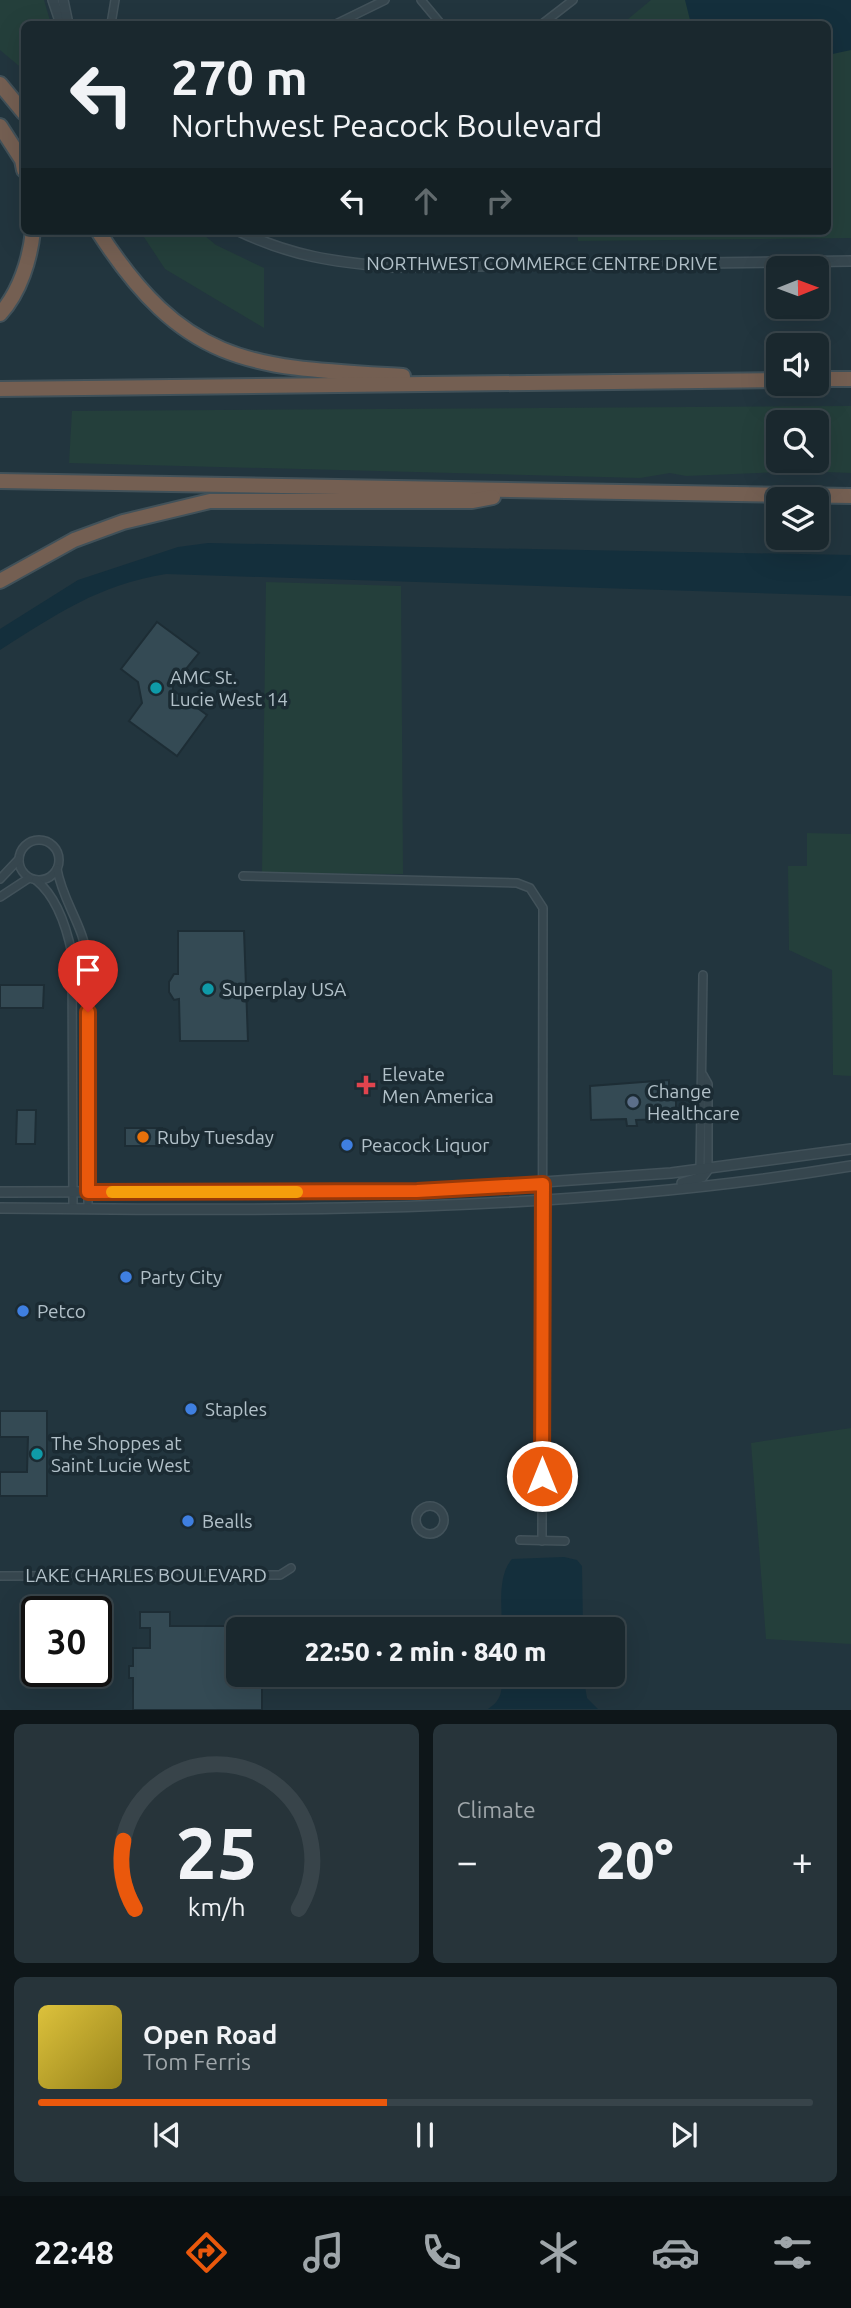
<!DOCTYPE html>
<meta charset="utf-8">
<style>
body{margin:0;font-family:Ubuntu,sans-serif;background:#27343a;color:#f1f3f6;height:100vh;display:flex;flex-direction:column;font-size:26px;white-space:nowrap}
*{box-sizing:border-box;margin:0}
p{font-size:23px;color:#9fa6aa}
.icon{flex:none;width:38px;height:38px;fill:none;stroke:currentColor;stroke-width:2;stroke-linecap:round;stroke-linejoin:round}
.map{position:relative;height:1710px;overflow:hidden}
.drawer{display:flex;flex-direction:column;gap:14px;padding:14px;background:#0e1619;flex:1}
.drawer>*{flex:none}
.guide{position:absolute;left:21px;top:21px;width:810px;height:214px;border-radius:10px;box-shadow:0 7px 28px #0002,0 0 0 2px #38444a;background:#1a282e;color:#f1f3f6;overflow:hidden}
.needle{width:46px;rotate:89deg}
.tools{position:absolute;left:766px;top:256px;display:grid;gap:14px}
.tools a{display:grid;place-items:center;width:63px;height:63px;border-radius:10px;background:#1a282e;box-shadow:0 7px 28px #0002,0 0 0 2px #38444a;font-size:35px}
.speed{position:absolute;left:21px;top:1596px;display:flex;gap:14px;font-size:35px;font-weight:700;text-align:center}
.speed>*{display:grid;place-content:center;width:91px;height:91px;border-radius:50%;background:#1a282e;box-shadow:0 7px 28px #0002,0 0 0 2px #38444a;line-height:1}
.speed .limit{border:4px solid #111;border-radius:10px;background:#fff;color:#111}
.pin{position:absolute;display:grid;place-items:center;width:60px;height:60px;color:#fff;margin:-72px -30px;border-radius:50% 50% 50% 0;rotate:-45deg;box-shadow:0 0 7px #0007}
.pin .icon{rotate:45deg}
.me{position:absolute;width:77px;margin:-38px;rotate:0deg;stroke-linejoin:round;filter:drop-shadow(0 0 5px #0008)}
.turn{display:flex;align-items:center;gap:24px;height:147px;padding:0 35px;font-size:32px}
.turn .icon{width:91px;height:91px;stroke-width:2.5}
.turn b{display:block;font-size:49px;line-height:60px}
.lanes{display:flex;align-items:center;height:66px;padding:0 35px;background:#0003;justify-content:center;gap:35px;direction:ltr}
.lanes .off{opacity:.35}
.big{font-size:52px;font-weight:800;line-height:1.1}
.drawer .card{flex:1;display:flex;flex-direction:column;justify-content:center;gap:10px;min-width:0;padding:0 24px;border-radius:10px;background:#27343a}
.drawer .dial{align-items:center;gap:0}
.dial svg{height:182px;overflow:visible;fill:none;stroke:#38444a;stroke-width:7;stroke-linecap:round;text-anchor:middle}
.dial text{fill:#f1f3f6;stroke:none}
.song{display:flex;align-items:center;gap:21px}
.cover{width:84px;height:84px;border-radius:10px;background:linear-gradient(135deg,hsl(50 70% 55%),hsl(50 70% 35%))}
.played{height:7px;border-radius:4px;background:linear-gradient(90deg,#ea580c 45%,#38444a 45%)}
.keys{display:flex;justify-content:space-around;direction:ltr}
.heat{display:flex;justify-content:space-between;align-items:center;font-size:38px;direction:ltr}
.drawer .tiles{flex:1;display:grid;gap:14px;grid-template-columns:1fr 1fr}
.card:last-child{grid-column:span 2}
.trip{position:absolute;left:226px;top:1617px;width:399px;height:70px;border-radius:10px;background:#1a282e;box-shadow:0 7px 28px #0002,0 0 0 2px #38444a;font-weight:800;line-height:70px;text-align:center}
.menu{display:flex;height:112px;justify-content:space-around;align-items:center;background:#0a1012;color:#9fa6aa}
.menu .icon{width:49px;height:49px}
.menu .active{color:#ea580c}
.menu b{font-size:32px;color:#f1f3f6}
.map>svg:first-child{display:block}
</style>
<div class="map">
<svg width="851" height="1710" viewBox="0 0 851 1710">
<rect width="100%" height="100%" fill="#22353e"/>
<!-- green -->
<g fill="#243f3b" fill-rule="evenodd">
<path d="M0,0H44L51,24H24V70L0,50Z"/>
<path d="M651,0H851V238L578,241L577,231H828V24H622Z"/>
<path d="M140,231H199L216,245L264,268V328L165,269Z"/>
<path d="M851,406V473L802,471L686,476L670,473L640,478L69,463L72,411ZM779,422H817V460H779Z"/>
<path d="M266,582L401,586L403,874L262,873Z"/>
<path d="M807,833L851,834V1076L833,1075L832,970L789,950L788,866H807Z"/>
<path d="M851,1428V1644L766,1639L751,1443Z"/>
</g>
<!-- water -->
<g fill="#142f3c">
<path d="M685,0H851V50L828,55V24H691Z"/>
<path d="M208,543L851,555V596L166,574C98,585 57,614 0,650V629L78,580L178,547Z"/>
<path d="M564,1557L577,1560L582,1566L583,1629H502C502,1608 497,1576 512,1559Z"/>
<path d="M502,1675H583L587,1698L598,1709H488C502,1700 502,1691 502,1675Z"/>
</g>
<!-- building -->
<g fill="#344a54" stroke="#1d2d35" stroke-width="2">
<path d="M157,622L199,653L173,685V690L207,715L177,756L129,721L142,703L138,682L121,669Z"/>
<path d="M178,931H244L248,1041H180L179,999L174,1000L169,992V982L174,974H178Z"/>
<path d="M0,985H44L43,1008H0Z"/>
<path d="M669,1080V1086L673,1085V1095H676V1110H672L673,1119L636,1120L637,1126H627L626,1119L591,1120L590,1086Z"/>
<path d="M17,1110H36L35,1144H16Z"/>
<rect x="125" y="1128" width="37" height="18"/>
<path d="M0,1411H47V1496H0V1472H27L28,1437H0Z"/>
<path d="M140,1612H170V1626H238V1675H262V1710H133V1678H129V1666H133V1648H150V1628H140Z"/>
</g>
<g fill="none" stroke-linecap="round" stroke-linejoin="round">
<defs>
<g id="minor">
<path d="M421,0L441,24"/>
<path d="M111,24L115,0"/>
<path d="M336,24L385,0"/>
<path d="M542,24L573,0"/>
<circle cx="39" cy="860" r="20"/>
<path d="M57,869C63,903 84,925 88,962V1209"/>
<path d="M243,876L517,883L530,888L543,908L542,1541"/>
<path d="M0,879L19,859"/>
<path d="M36,880C57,897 67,929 72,954L73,1209"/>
<path d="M0,897L29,878"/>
<path d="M703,1075L708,1084V1169"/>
<path d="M700,1170L703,975"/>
<circle cx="430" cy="1520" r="14"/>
<path d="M520,1540L565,1541"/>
<path d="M0,1576L280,1575L291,1568"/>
</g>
<g id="tertiary">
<path d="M53,0L61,24"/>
<path d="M63,0L68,24"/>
<path d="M239,231C291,256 334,262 391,267L851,261"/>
<path d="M682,1183L702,1177L708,1169"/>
<path d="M0,1192L417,1191L671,1173L851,1149"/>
<path d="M0,1208C285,1211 569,1213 851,1166"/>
</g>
<g id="motorway">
<path d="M0,84L24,113"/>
<path d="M0,126L22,160L24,170"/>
<path d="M98,231C186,368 253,367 403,376"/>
<path d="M0,314C20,292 30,259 33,231"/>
<path d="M817,379H851"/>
<path d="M0,389L779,380"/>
<path d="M0,481L851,496"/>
<path d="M0,581L74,540L123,522L210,501H472L493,497"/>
</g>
</defs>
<!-- minor casing -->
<use href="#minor" stroke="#42525a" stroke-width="10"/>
<!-- tertiary casing -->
<use href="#tertiary" stroke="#42525a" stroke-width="12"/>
<!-- motorway casing -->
<use href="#motorway" stroke="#415159" stroke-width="18"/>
<!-- minor -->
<use href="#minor" stroke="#36464e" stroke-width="7"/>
<!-- tertiary -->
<use href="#tertiary" stroke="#36464e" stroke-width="9"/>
<!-- motorway -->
<use href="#motorway" stroke="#745f52" stroke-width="14"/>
</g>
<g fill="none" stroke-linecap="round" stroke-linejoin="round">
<defs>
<path id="route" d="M88,1012V1192L417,1191L543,1184L542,1476"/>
</defs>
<!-- route casing -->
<use href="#route" stroke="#983908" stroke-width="18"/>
<!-- route -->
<use href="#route" stroke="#ea580c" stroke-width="12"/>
<!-- slow -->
<path stroke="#f59e0b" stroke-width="12" d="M112,1192H297"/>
</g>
<!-- markers -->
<g fill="#0f9aa8" stroke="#1b2b33" stroke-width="2.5">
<circle cx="156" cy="688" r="7"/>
<circle cx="208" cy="989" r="7"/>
<circle cx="37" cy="1454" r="7"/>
</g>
<path fill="#e0444e" stroke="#1b2b33" stroke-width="2.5" d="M362.5 1074.5h7v7h7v7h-7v7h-7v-7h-7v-7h7z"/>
<circle fill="#5c6f8a" stroke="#1b2b33" stroke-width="2.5" cx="633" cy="1102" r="7"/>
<circle fill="#e8710a" stroke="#1b2b33" stroke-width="2.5" cx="143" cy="1137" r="7"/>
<g fill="#3f7fe0" stroke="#1b2b33" stroke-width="2.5">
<circle cx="347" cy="1145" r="7"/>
<circle cx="126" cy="1277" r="7"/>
<circle cx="23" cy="1311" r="7"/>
<circle cx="191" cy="1409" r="7"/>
<circle cx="188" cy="1521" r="7"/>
</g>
<g text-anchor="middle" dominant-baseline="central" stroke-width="7" stroke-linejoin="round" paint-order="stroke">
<!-- street labels -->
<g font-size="19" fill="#b2c1c9" stroke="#1b2b33">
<text x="542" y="263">NORTHWEST COMMERCE CENTRE DRIVE</text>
<text x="146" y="1575">LAKE CHARLES BOULEVARD</text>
</g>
<!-- poi labels -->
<g font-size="19" fill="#b2c1c9" stroke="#1b2b33" text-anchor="start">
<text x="170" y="677">AMC St.<tspan x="170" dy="22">Lucie West 14</tspan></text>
<text x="222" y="989">Superplay USA</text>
<text x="382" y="1074">Elevate<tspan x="382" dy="22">Men America</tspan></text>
<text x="647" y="1091">Change<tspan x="647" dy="22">Healthcare</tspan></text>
<text x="157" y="1137">Ruby Tuesday</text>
<text x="361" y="1145">Peacock Liquor</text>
<text x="140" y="1277">Party City</text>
<text x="37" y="1311">Petco</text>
<text x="205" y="1409">Staples</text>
<text x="51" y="1443">The Shoppes at<tspan x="51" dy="22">Saint Lucie West</tspan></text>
<text x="202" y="1521">Bealls</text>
</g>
</g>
</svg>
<div class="tools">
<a><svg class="needle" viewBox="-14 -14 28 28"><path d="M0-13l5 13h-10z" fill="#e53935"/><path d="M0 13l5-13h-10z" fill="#9fa6aa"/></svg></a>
<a><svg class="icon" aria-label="sound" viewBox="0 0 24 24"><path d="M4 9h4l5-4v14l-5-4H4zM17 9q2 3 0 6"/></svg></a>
<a><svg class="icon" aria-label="search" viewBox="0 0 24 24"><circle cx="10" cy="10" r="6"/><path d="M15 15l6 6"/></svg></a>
<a><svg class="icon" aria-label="layers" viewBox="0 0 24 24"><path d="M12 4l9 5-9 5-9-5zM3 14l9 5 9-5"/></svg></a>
</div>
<div class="speed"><div class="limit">30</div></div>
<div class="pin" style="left:88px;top:1012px;background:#d93025"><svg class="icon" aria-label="arrive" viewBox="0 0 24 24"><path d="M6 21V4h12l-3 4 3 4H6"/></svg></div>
<svg class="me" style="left:542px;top:1476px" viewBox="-20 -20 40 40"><circle r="17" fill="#ea580c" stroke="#fff" stroke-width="3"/><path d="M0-11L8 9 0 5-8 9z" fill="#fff"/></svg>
<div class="trip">22:50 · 2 min · 840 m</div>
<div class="guide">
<div class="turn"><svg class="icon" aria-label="left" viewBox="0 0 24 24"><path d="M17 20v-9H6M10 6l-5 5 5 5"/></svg><div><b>270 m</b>Northwest Peacock Boulevard</div></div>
<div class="lanes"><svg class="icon" aria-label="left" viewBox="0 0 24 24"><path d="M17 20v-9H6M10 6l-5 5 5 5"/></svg><svg class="icon off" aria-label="ahead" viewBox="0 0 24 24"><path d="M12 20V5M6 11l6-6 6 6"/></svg><svg class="icon off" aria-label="right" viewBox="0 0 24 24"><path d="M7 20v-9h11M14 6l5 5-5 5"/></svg></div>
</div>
</div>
<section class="drawer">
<div class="tiles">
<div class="card dial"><svg viewBox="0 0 100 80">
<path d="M14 69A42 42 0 1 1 86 69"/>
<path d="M14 69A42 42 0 0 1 9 39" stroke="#ea580c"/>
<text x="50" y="56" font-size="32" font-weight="700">25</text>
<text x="50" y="72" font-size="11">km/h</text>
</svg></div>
<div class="card"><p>Climate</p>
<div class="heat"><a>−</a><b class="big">20°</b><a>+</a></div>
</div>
<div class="card">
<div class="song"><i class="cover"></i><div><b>Open Road</b><p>Tom Ferris</p></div></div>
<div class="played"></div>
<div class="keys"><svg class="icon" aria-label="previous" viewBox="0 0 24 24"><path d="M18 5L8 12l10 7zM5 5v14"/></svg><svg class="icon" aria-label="pause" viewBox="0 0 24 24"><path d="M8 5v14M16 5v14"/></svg><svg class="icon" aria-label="next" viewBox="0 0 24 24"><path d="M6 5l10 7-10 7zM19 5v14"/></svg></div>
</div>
</div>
</section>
<nav class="menu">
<b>22:48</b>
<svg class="icon active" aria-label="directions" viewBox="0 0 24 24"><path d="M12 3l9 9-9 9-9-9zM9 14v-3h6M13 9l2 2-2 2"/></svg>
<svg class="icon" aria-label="music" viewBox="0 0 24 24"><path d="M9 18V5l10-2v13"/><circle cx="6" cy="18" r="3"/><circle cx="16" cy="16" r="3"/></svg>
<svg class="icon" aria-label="phone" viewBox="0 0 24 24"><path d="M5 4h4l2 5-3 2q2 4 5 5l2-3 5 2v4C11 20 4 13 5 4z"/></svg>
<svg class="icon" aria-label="climate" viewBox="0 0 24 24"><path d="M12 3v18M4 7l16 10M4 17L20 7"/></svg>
<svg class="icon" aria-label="car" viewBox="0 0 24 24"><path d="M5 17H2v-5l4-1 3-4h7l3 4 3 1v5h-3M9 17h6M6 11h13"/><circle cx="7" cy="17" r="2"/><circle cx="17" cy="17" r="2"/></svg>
<svg class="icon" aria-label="filters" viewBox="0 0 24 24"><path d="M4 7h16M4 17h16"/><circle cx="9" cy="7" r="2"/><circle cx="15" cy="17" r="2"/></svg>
</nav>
